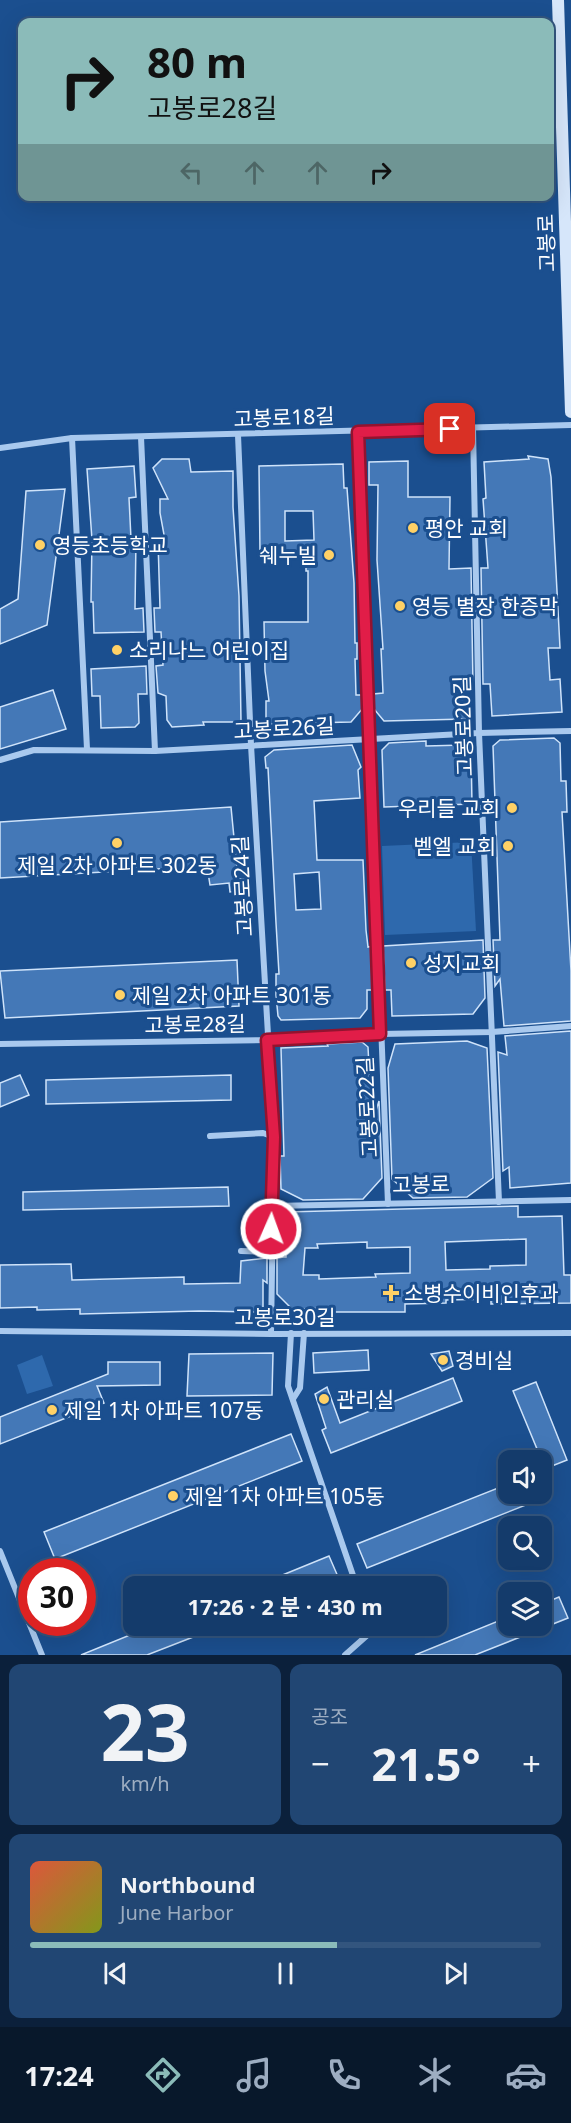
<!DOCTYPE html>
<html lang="ko">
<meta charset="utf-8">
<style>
body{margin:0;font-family:"Noto Sans","Noto Sans KR",sans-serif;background:#214673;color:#f1f3f6;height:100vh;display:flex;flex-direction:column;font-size:22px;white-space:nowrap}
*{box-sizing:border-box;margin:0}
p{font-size:20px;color:#9dadc1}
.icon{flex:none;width:33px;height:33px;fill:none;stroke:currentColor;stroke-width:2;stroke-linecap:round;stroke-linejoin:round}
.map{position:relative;height:1655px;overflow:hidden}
.sheet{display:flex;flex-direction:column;gap:9px;padding:9px;background:#0b203b;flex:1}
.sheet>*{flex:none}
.hud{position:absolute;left:18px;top:18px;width:536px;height:183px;border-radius:12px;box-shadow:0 6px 24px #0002,0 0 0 2px #33557e;background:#8bbbb9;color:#111;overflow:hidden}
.tools{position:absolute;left:498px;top:1450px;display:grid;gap:12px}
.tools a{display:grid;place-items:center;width:54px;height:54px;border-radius:12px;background:#143b6b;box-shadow:0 6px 24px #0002,0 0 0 2px #33557e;font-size:30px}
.speed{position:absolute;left:18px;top:1558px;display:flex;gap:12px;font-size:30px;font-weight:700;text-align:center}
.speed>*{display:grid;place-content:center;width:78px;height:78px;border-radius:50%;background:#143b6b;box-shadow:0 6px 24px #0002,0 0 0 2px #33557e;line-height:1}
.speed .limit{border:9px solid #d22;background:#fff;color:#111}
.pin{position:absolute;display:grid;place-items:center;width:51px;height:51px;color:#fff;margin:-26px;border-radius:12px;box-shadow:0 3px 9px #0006}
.me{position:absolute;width:66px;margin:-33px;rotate:2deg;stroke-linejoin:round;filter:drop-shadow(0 0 4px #0008)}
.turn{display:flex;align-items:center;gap:21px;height:126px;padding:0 30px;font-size:27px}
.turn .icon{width:78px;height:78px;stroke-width:2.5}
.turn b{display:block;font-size:42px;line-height:51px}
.lanes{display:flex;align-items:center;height:57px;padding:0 30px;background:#0003;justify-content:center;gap:30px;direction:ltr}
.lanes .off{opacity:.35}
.big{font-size:45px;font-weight:700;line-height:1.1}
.sheet .widget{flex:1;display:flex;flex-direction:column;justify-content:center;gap:9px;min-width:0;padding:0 21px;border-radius:12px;background:#214673}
.sheet .dial{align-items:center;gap:0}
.dial b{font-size:78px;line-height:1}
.song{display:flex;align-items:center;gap:18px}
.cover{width:72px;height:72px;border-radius:9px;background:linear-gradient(135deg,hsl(10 70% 55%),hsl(70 70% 35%))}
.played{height:6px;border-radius:3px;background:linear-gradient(90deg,#8bbbb9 60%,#33557e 60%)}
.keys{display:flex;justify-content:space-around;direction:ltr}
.heat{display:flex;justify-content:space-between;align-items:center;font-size:33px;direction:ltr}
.sheet .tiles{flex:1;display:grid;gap:9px;grid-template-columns:1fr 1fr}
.widget:last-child{grid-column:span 2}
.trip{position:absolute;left:123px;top:1576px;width:324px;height:60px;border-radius:12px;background:#143b6b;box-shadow:0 6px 24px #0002,0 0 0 2px #33557e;font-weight:700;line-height:60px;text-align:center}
.menu{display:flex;height:96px;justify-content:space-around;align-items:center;background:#08182b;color:#9dadc1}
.menu .icon{width:42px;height:42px}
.menu .on{color:#8bbbb9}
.menu b{font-size:27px;color:#f1f3f6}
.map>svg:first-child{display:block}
</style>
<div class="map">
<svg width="571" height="1655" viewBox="0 0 571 1655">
<rect width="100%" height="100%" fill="#1b4f8f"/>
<!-- green -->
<g fill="#2e69ad">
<path d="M471,842L476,931L385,935L382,846Z"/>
<path d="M42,1355L53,1386L27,1394L17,1365Z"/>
</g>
<!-- building -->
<g fill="#4478b7" stroke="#cfe3fa" stroke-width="1.5" fill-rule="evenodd">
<path d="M528,456L548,459L551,477L560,648H548L550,680L560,679L562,712L492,716L490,684H483L481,568H488L483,499L486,498L484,462L529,459Z"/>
<path d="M162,459H189L191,472L233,471V507L239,596L241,722H203L204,725L172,727L167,720L166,696L158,693L156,666L163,665L161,632H155L154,608H160L158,541L165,540L160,513V499H168L153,468Z"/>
<path d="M408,461V497H450L449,569L471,568L473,685L465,686L466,719L384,721L374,709L373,694L383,693L381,649H383L377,560L378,485H369V462Z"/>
<path d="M343,464L344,488H347L354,583L355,643H357V659H355L356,695H363V708L351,722L266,724V701H269L265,671L264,622H308V571H306V554H260L259,466ZM285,511H313L314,540L285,541Z"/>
<path d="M134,466L136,497L129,498L131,539H136L135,609L143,608L144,632L94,633L93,602H91L92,540L87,469Z"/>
<path d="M65,489L47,625L0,644V609L18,599L26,491Z"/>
<path d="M146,666L147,694H138L139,723L135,727L101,728L100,696H92L91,669Z"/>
<path d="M53,690L66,729L0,749V707Z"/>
<path d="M554,738L560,743L561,781H566L567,812H562L571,971V1021L504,1026L500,979L495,986L493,940H500L493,746L500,740Z"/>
<path d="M426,741V746L464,745L471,750L472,804L384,807L382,750L389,743Z"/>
<path d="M352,745L361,767L358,770L360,798L314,801L317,860H363L366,930L368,947L373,946L374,990H367V1009L360,1018L281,1020L278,1016L276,995V974H279L276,923L268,768H266L265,757L274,750ZM319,872L321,909L296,910L294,874Z"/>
<path d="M231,807L238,879H246L248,890L230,892L229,883L210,885L207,866L0,878V822Z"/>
<path d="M483,940L485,998L473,1014L392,1016L391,990H385L383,946Z"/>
<path d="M237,960L239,1006L5,1018L0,971Z"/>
<path d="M571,1031V1183L510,1188L509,1167L503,1171L498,1052L507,1055L505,1036Z"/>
<path d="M467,1041L487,1048L493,1178L467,1197L413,1198L392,1179L388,1068L395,1044Z"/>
<path d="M362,1042L368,1047L372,1124L379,1101L382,1178L363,1199L303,1200L281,1189L280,1156H284L281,1048L328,1046L327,1044Z"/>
<path d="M20,1075L29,1095L0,1107V1083Z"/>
<path d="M231,1075V1100L46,1104V1080Z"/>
<path d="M228,1187L229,1206L23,1210V1192Z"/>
<path d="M518,1206V1217L562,1216L564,1275H571V1303L491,1304V1299L446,1300V1303L405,1304V1312H332V1307L293,1310L277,1294V1257H286L285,1212ZM526,1239V1265L490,1266V1269L446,1270L445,1242ZM367,1242V1248L410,1247V1273L375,1274L376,1277L319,1279V1275H303L305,1248H318L317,1244Z"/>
<path d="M267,1258V1283L263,1280V1312L199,1311L80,1314V1309L37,1310V1307L0,1308V1265L71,1264L72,1280L184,1277V1284L240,1283L241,1261Z"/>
<path d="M368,1350L369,1370L314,1373L313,1353Z"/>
<path d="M449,1351L453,1366L442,1371L431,1354Z"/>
<path d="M273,1353L272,1395L187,1396L189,1354Z"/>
<path d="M108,1362H160V1385L97,1386L104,1403L0,1444V1417L108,1374Z"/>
<path d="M453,1378L462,1401L331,1453L322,1430L326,1428L315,1394L327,1387L340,1423Z"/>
<path d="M536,1382L567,1460L542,1470V1461L513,1391Z"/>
<path d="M291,1434L302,1461L55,1559L44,1532Z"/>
<path d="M508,1484V1494L551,1495L367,1568L357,1544Z"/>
<path d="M329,1556L339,1579L319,1587H253Z"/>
<path d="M559,1597L568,1618L475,1655H415L508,1617V1626H542V1604Z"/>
<path d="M152,1626L219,1627L147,1655H81Z"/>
</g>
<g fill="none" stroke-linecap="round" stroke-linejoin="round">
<!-- street -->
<g stroke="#a9c9ee" stroke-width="6">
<path d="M473,428L479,733L499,1202"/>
<path d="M358,432L388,1204"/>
<path d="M238,435L251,745L274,1137L271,1334"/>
<path d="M141,437L155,751"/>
<path d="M72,438L87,749"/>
<path d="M0,448L72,438L571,425"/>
<path d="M0,760L34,750L155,751L479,733L571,731"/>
<path d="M0,1044L267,1040L380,1034L492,1032L571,1026"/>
<path d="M210,1136L263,1133L274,1137"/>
<path d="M272,1206L571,1200"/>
<path d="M241,1251L270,1252"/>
<path d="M0,1331L271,1334L571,1333"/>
<path d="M291,1333L288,1386L357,1587"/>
<path d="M293,1399L300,1388L304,1333"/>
<path d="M0,1551L42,1655"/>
<path d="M345,1655L372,1631L371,1626"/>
</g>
<!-- secondary -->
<path stroke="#d6e6fa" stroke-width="12" d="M558,0L571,412"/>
</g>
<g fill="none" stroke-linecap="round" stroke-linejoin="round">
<defs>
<path id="route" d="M271,1229L274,1137L267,1040L380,1034L358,432L450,429"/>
</defs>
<!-- route casing -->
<use href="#route" stroke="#92132f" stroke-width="15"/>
<!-- route -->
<use href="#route" stroke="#e11d48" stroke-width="10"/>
</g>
<!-- markers -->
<g fill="#ffd166" stroke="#1b4f8f" stroke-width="2">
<circle cx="413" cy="528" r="6"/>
<circle cx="40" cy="545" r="6"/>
<circle cx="329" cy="555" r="6"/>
<circle cx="400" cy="606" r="6"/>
<circle cx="117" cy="650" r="6"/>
<circle cx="512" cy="808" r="6"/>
<circle cx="117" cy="843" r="6"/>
<circle cx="508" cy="846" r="6"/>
<circle cx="411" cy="963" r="6"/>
<circle cx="120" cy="995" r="6"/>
<path d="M388 1284h6v6h6v6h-6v6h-6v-6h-6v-6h6z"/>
<circle cx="443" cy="1360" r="6"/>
<circle cx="324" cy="1399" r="6"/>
<circle cx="52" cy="1410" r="6"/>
<circle cx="173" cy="1496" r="6"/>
</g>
<g text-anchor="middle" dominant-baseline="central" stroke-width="6" stroke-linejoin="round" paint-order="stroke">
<!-- street labels -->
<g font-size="21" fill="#fff" stroke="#1b4f8f">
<text transform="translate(546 243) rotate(-92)">고봉로</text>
<text transform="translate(284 417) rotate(-2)">고봉로18길</text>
<text transform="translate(463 726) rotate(-92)">고봉로20길</text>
<text transform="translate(284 728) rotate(-3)">고봉로26길</text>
<text transform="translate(242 886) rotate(-93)">고봉로24길</text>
<text transform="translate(195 1024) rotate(-1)">고봉로28길</text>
<text transform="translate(367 1107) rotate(-93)">고봉로22길</text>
<text transform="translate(421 1184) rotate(-1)">고봉로</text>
<text x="285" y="1317">고봉로30길</text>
</g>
<!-- poi labels -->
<g font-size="21" fill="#fff" stroke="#1b4f8f" text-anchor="start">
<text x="425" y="528">평안 교회</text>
<text x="52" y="545">영등초등학교</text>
<text x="317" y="555" text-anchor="end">쉐누빌</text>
<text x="412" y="606">영등 별장 한증막</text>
<text x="129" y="650">소리나느 어린이집</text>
<text x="500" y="808" text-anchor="end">우리들 교회</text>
<text x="496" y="846" text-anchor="end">벧엘 교회</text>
<text x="117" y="865" text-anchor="middle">제일 2차 아파트 302동</text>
<text x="423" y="963">성지교회</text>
<text x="132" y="995">제일 2차 아파트 301동</text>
<text x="404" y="1293">소병수이비인후과</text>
<text x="455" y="1360">경비실</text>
<text x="336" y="1399">관리실</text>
<text x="64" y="1410">제일 1차 아파트 107동</text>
<text x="185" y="1496">제일 1차 아파트 105동</text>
</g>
</g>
</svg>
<div class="tools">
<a><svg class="icon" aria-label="sound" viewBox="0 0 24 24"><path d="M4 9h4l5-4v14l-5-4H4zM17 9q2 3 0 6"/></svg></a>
<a><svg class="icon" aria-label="search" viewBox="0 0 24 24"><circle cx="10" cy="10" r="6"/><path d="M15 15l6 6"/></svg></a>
<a><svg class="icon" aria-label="layers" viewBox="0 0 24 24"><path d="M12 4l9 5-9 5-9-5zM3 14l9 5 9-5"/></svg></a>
</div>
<div class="speed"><div class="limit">30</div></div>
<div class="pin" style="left:450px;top:429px;background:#d93025"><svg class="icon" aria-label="arrive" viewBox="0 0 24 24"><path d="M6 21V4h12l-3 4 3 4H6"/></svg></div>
<svg class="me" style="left:271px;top:1229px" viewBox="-20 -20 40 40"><circle r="17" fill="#e11d48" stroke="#fff" stroke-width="3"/><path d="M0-11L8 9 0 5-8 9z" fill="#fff"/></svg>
<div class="trip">17:26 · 2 분 · 430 m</div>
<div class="hud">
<div class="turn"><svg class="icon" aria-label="right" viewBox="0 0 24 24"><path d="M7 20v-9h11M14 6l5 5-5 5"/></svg><div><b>80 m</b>고봉로28길</div></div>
<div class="lanes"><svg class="icon off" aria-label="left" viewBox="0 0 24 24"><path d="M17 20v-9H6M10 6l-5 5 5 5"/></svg><svg class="icon off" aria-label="ahead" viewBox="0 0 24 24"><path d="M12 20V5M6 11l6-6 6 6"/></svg><svg class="icon off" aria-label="ahead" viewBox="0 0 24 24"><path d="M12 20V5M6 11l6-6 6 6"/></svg><svg class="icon" aria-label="right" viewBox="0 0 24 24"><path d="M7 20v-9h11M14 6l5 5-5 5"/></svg></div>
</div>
</div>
<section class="sheet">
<div class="tiles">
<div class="widget dial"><b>23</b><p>km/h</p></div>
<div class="widget"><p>공조</p>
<div class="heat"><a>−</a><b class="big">21.5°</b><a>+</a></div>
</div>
<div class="widget">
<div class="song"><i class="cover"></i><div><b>Northbound</b><p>June Harbor</p></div></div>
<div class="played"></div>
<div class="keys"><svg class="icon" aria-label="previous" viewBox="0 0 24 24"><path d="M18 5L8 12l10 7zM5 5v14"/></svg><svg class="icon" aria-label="pause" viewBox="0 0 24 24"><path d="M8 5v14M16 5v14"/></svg><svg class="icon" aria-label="next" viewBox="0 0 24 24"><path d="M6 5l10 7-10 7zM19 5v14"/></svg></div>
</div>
</div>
</section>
<nav class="menu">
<b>17:24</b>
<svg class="icon on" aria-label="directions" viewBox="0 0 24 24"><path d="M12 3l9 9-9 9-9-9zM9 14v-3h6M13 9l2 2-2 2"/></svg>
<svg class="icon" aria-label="music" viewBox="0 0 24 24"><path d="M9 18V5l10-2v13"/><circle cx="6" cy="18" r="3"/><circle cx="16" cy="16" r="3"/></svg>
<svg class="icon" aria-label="phone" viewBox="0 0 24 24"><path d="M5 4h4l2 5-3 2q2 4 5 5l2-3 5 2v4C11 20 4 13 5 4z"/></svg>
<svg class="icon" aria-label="climate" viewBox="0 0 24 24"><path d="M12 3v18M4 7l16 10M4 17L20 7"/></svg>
<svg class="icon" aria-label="car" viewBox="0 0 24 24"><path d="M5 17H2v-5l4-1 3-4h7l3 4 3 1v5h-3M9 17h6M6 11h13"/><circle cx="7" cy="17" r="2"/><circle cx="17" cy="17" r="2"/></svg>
</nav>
